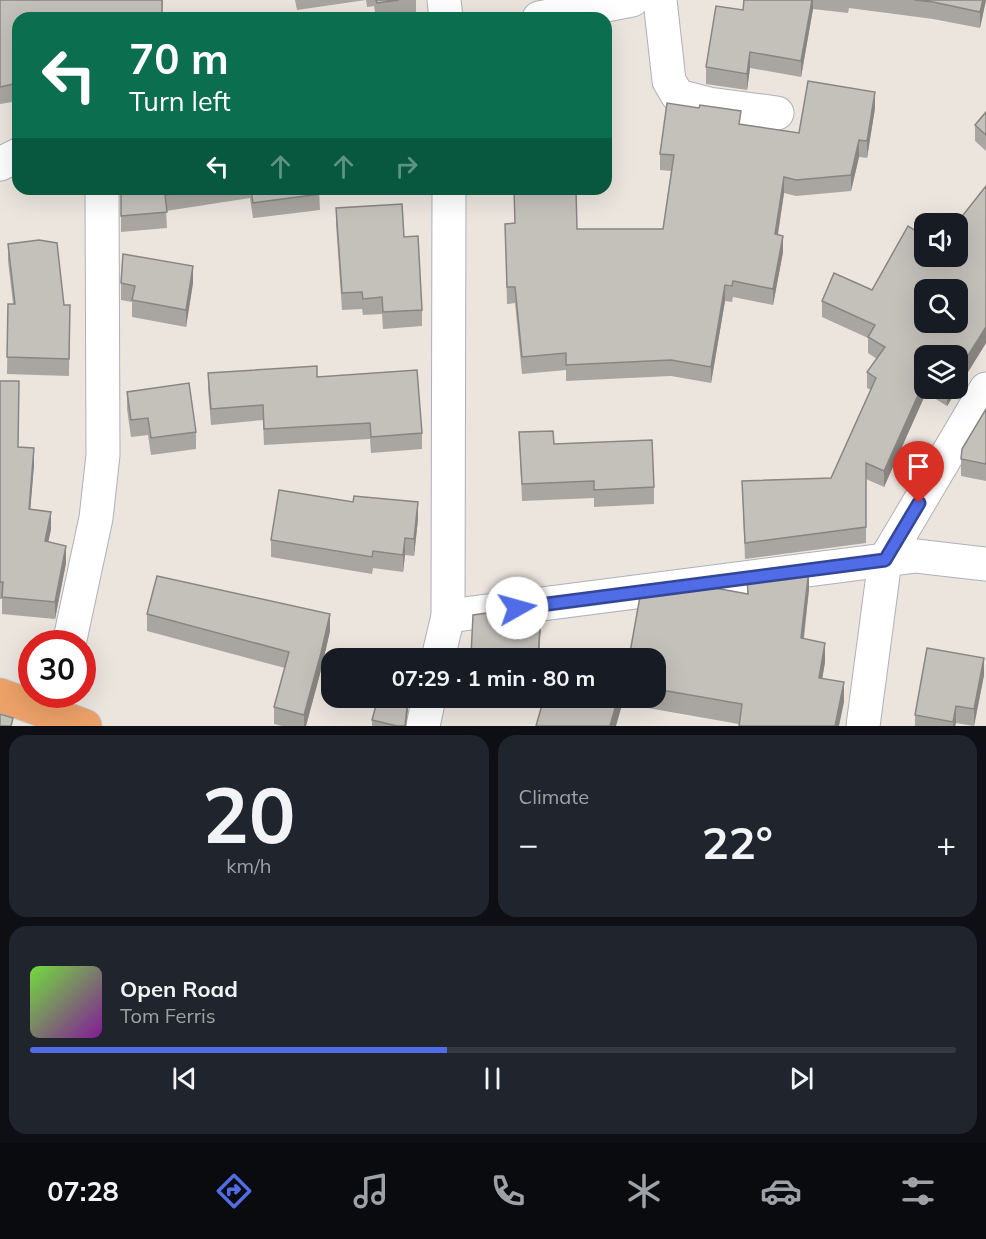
<!DOCTYPE html>
<meta charset="utf-8">
<style>
body{margin:0;font-family:Mulish,sans-serif;background:#20242c;color:#f1f3f6;height:100vh;display:flex;flex-direction:column;font-size:22px;white-space:nowrap}
*{box-sizing:border-box;margin:0}
p{font-size:20px;color:#9ea1a6}
.icon{flex:none;width:33px;height:33px;fill:none;stroke:currentColor;stroke-width:2;stroke-linecap:round;stroke-linejoin:round}
.map{position:relative;height:726px;overflow:hidden}
.panel{display:flex;flex-direction:column;gap:9px;padding:9px;background:#0d0f14;flex:1}
.panel>*{flex:none}
.hud{position:absolute;left:12px;top:12px;width:600px;height:183px;border-radius:18px;box-shadow:0 6px 24px #0002;background:#0b6e4f;color:#fff;overflow:hidden}
.controls{position:absolute;left:914px;top:213px;display:grid;gap:12px}
.controls a{display:grid;place-items:center;width:54px;height:54px;border-radius:12px;background:#171b24;box-shadow:0 6px 24px #0002;font-size:30px}
.speed{position:absolute;left:18px;top:630px;display:flex;gap:12px;font-size:30px;font-weight:700;text-align:center}
.speed>*{display:grid;place-content:center;width:78px;height:78px;border-radius:50%;background:#171b24;box-shadow:0 6px 24px #0002;line-height:1}
.speed .limit{border:9px solid #d22;background:#fff;color:#111}
.pin{position:absolute;display:grid;place-items:center;width:51px;height:51px;color:#fff;margin:-62px -26px;border-radius:50% 50% 50% 0;rotate:-45deg;box-shadow:0 0 6px #0007}
.pin .icon{rotate:45deg}
.me{position:absolute;width:66px;margin:-33px;rotate:83deg;stroke-linejoin:round;filter:drop-shadow(0 0 4px #0008)}
.turn{display:flex;align-items:center;gap:21px;height:126px;padding:0 18px;font-size:27px}
.turn .icon{width:78px;height:78px;stroke-width:2.5}
.turn b{display:block;font-size:42px;line-height:51px}
.lanes{display:flex;align-items:center;height:57px;padding:0 18px;background:#0003;justify-content:center;gap:30px;direction:ltr}
.lanes .off{opacity:.35}
.big{font-size:45px;font-weight:700;line-height:1.1}
.panel .widget{flex:1;display:flex;flex-direction:column;justify-content:center;gap:9px;min-width:0;padding:0 21px;border-radius:18px;background:#20242c}
.panel .dial{align-items:center;gap:0}
.dial b{font-size:78px;line-height:1}
.song{display:flex;align-items:center;gap:18px}
.cover{width:72px;height:72px;border-radius:9px;background:linear-gradient(135deg,hsl(100 70% 55%),hsl(290 70% 35%))}
.played{height:6px;border-radius:3px;background:linear-gradient(90deg,#506ce6 45%,#363941 45%)}
.keys{display:flex;justify-content:space-around;direction:ltr}
.heat{display:flex;justify-content:space-between;align-items:center;font-size:33px;direction:ltr}
.panel .tiles{flex:1;display:grid;gap:9px;grid-template-columns:1fr 1fr}
.widget:last-child{grid-column:span 2}
.trip{position:absolute;left:321px;top:648px;width:345px;height:60px;border-radius:18px;background:#171b24;box-shadow:0 6px 24px #0002;font-weight:700;line-height:60px;text-align:center}
.dock{display:flex;height:96px;justify-content:space-around;align-items:center;background:#090b0e;color:#9ea1a6}
.dock .icon{width:42px;height:42px}
.dock .selected{color:#506ce6}
.dock b{font-size:27px;color:#f1f3f6}
.map>svg:first-child{display:block}
</style>
<div class="map">
<svg width="986" height="726" viewBox="0 0 986 726">
<rect width="100%" height="100%" fill="#ebe5de"/>
<g fill="none" stroke-linecap="round" stroke-linejoin="round">
<defs>
<g id="minor">
<path d="M444,0L446,18"/>
<path d="M660,0L669,81L678,96L709,104L777,113"/>
<path d="M539,18L632,0"/>
<path d="M0,164L18,155"/>
<path d="M448,616L916,556L986,564"/>
<path d="M69,644L96,518L103,455L102,189"/>
<path d="M438,658L448,616L449,189"/>
<path d="M423,726L429,698"/>
<path d="M863,726L885,560L986,389"/>
</g>
<path id="highway" d="M0,695L85,726"/>
</defs>
<!-- minor casing -->
<use href="#minor" stroke="#afb0b9" stroke-width="35"/>
<!-- highway casing -->
<use href="#highway" stroke="#c4c4c4" stroke-width="35"/>
<!-- minor -->
<use href="#minor" stroke="#fff" stroke-width="33"/>
<!-- highway -->
<use href="#highway" stroke="#eca168" stroke-width="33"/>
</g>
<!-- wall -->
<g fill="#a9a5a0" fill-rule="evenodd">
<path d="M0,0H163L162,18H18V101L0,104Z"/>
<path d="M295,0H366L297,10Z"/>
<path d="M366,0H416V15L398,18H376L374,6L367,7Z"/>
<path d="M744,0H986L980,28L933,19L849,8L848,13L813,9L801,77L750,68L747,90L706,84V67L743,10Z"/>
<path d="M875,108L867,158L859,157L851,191L796,196L784,193L778,235L783,252L773,305L733,297L732,302L725,301L711,383L671,376L566,381V370L522,374L515,303L507,304L505,224L515,223L514,189H576L577,229H663L671,171L660,170V154L741,124L799,133Z"/>
<path d="M986,112V151L975,141V125Z"/>
<path d="M986,186V343L947,406L926,393L884,487L866,479V543L745,559L742,481L831,478L871,390L867,388V372L877,359L868,353V338L822,317V301L834,273L872,290L908,226L924,236V256H957V224H956ZM924,290H957V322H924ZM924,356H957V388H924Z"/>
<path d="M121,189H319L320,210L253,218L250,198L166,211L167,228L121,232Z"/>
<path d="M336,208L404,237L422,310V326L383,329L382,314L363,315L362,309L342,310L336,224Z"/>
<path d="M8,244L64,305H70L69,376L7,374L8,304H13L8,261Z"/>
<path d="M121,283H193L186,327L132,317V302L121,300Z"/>
<path d="M208,373L317,377L422,433V449L371,453L370,439L264,445L263,420L211,425L208,389Z"/>
<path d="M0,381L18,447L34,465L30,510L51,529L48,542L66,563L55,619L2,614V599H0Z"/>
<path d="M127,392L196,432V449L151,455L148,435L131,437L127,409Z"/>
<path d="M986,409V481L961,476V459Z"/>
<path d="M519,432L554,444L654,487V504L594,507V498L522,501Z"/>
<path d="M418,519L414,556L405,555L403,572L373,568L372,574L271,557V540Z"/>
<path d="M747,577L809,589L804,639L825,662L822,679L844,702L739,724L625,704V698H656V658L747,594Z"/>
<path d="M147,614L330,631L321,670L306,726H282L274,724V707L285,668L147,631Z"/>
<path d="M473,615L541,628L539,658H471Z"/>
<path d="M984,675L974,726L956,723L955,726H915V715Z"/>
<path d="M408,708L406,726H372V720Z"/>
</g>
<!-- shaded-wall -->
<g fill="#898682">
<path d="M812,0H813V9L801,77V61Z"/>
<path d="M983,0H986L980,28V12Z"/>
<path d="M750,52V68L747,90V74Z"/>
<path d="M875,92V108L867,158V141Z"/>
<path d="M859,140V157L851,191V175Z"/>
<path d="M784,177V193L775,251V234Z"/>
<path d="M783,236V252L773,305V289Z"/>
<path d="M193,266V283L186,327V310Z"/>
<path d="M725,285V301L711,383V367Z"/>
<path d="M986,327V343L947,406V390L948,388H957V373Z"/>
<path d="M924,382V388H926V393L884,487V471Z"/>
<path d="M34,448V465L29,526V509Z"/>
<path d="M418,502V519L414,556V539Z"/>
<path d="M51,512V529L45,558V541Z"/>
<path d="M405,538V555L403,572V555Z"/>
<path d="M66,546V563L55,619V602Z"/>
<path d="M809,569V589L801,658V638Z"/>
<path d="M541,611L539,658H538Z"/>
<path d="M330,614V631L321,670L306,726H304V715Z"/>
<path d="M825,643V662L819,698V678Z"/>
<path d="M984,658V675L974,726V709Z"/>
<path d="M844,682V702L839,726H835Z"/>
<path d="M618,698H624L616,726H610Z"/>
<path d="M408,699V708L406,726H405Z"/>
<path d="M956,706V723L955,726H953Z"/>
</g>
<!-- building -->
<g fill="#c4c0ba" stroke="#898682" stroke-width="1.5" fill-rule="evenodd">
<path d="M0,0H162V18H18V83L0,87Z"/>
<path d="M376,0H399L377,3Z"/>
<path d="M744,0H812L801,61L750,52L747,74L706,67L716,6L743,10Z"/>
<path d="M915,0H983L980,12L933,2Z"/>
<path d="M808,81L875,92L867,141L859,140L851,175L796,180L784,177L775,234L783,236L773,289L733,281L732,286L725,285L711,367L671,360L566,365V353L522,357L515,287H507L505,224L515,223L514,189H576L577,229H663L674,155L660,154L667,103L699,108L700,105L741,111L739,124L799,133Z"/>
<path d="M986,112V135L975,125Z"/>
<path d="M986,186V327L957,373V356H924V382L884,471L866,463V527L745,543L742,481L831,478L876,378L867,372L885,347L868,337L875,325L822,301L834,273L872,290L908,226L924,236V256H957V224H956ZM924,290H957V322H924Z"/>
<path d="M121,189H206L165,195L167,212L121,216Z"/>
<path d="M251,189H319L320,194L253,203Z"/>
<path d="M402,204L404,237L418,236L422,310L383,312L382,297L363,299L362,292L342,293L336,208Z"/>
<path d="M39,240L57,243L64,305H70L69,359L7,357L8,304H15L8,244Z"/>
<path d="M123,254L193,266L186,310L132,300L135,286L121,283Z"/>
<path d="M317,366V377L417,370L422,433L371,437L370,423L264,429L263,405L211,409L208,373Z"/>
<path d="M0,381H19L18,447L34,448L29,509L51,512L45,541L66,546L55,602L2,597L3,582H0Z"/>
<path d="M189,383L196,432L151,438L148,418L131,420L127,392Z"/>
<path d="M986,409V464L961,459L962,449Z"/>
<path d="M553,431L554,444L652,440L654,487L594,490V481L522,484L519,432Z"/>
<path d="M279,490L353,502L354,496L418,502L414,539L405,538L403,555L373,551L372,557L271,540Z"/>
<path d="M809,569L801,638L825,643L819,678L844,682L835,726H739L742,704L656,689V658H629L641,591L693,584L748,594L747,577Z"/>
<path d="M157,576L330,614L321,653L304,715L274,707L289,652L147,614Z"/>
<path d="M516,609L541,611L538,658H511L471,656L473,615Z"/>
<path d="M927,648L984,658L974,709L956,706L953,722L915,715Z"/>
<path d="M378,698H403L408,699L405,726H397L372,720Z"/>
<path d="M544,698H618L610,726H536Z"/>
<path d="M0,714L13,718L11,726H0Z"/>
</g>
<g fill="none" stroke-linecap="round" stroke-linejoin="round">
<defs>
<path id="route" d="M517,608L885,560L919,503"/>
</defs>
<!-- route casing -->
<use href="#route" stroke="#344696" stroke-width="15"/>
<!-- route -->
<use href="#route" stroke="#506ce6" stroke-width="10"/>
</g>
</svg>
<div class="controls">
<a><svg class="icon" aria-label="sound" viewBox="0 0 24 24"><path d="M4 9h4l5-4v14l-5-4H4zM17 9q2 3 0 6"/></svg></a>
<a><svg class="icon" aria-label="search" viewBox="0 0 24 24"><circle cx="10" cy="10" r="6"/><path d="M15 15l6 6"/></svg></a>
<a><svg class="icon" aria-label="layers" viewBox="0 0 24 24"><path d="M12 4l9 5-9 5-9-5zM3 14l9 5 9-5"/></svg></a>
</div>
<div class="speed"><div class="limit">30</div></div>
<div class="pin" style="left:919px;top:503px;background:#d93025"><svg class="icon" aria-label="arrive" viewBox="0 0 24 24"><path d="M6 21V4h12l-3 4 3 4H6"/></svg></div>
<svg class="me" style="left:517px;top:608px" viewBox="-20 -20 40 40"><circle r="19" fill="#fff"/><path d="M0-13L10 11 0 6-10 11z" fill="#506ce6"/></svg>
<div class="trip">07:29 · 1 min · 80 m</div>
<div class="hud">
<div class="turn"><svg class="icon" aria-label="left" viewBox="0 0 24 24"><path d="M17 20v-9H6M10 6l-5 5 5 5"/></svg><div><b>70 m</b>Turn left</div></div>
<div class="lanes"><svg class="icon" aria-label="left" viewBox="0 0 24 24"><path d="M17 20v-9H6M10 6l-5 5 5 5"/></svg><svg class="icon off" aria-label="ahead" viewBox="0 0 24 24"><path d="M12 20V5M6 11l6-6 6 6"/></svg><svg class="icon off" aria-label="ahead" viewBox="0 0 24 24"><path d="M12 20V5M6 11l6-6 6 6"/></svg><svg class="icon off" aria-label="right" viewBox="0 0 24 24"><path d="M7 20v-9h11M14 6l5 5-5 5"/></svg></div>
</div>
</div>
<section class="panel">
<div class="tiles">
<div class="widget dial"><b>20</b><p>km/h</p></div>
<div class="widget"><p>Climate</p>
<div class="heat"><a>−</a><b class="big">22°</b><a>+</a></div>
</div>
<div class="widget">
<div class="song"><i class="cover"></i><div><b>Open Road</b><p>Tom Ferris</p></div></div>
<div class="played"></div>
<div class="keys"><svg class="icon" aria-label="previous" viewBox="0 0 24 24"><path d="M18 5L8 12l10 7zM5 5v14"/></svg><svg class="icon" aria-label="pause" viewBox="0 0 24 24"><path d="M8 5v14M16 5v14"/></svg><svg class="icon" aria-label="next" viewBox="0 0 24 24"><path d="M6 5l10 7-10 7zM19 5v14"/></svg></div>
</div>
</div>
</section>
<nav class="dock">
<b>07:28</b>
<svg class="icon selected" aria-label="directions" viewBox="0 0 24 24"><path d="M12 3l9 9-9 9-9-9zM9 14v-3h6M13 9l2 2-2 2"/></svg>
<svg class="icon" aria-label="music" viewBox="0 0 24 24"><path d="M9 18V5l10-2v13"/><circle cx="6" cy="18" r="3"/><circle cx="16" cy="16" r="3"/></svg>
<svg class="icon" aria-label="phone" viewBox="0 0 24 24"><path d="M5 4h4l2 5-3 2q2 4 5 5l2-3 5 2v4C11 20 4 13 5 4z"/></svg>
<svg class="icon" aria-label="climate" viewBox="0 0 24 24"><path d="M12 3v18M4 7l16 10M4 17L20 7"/></svg>
<svg class="icon" aria-label="car" viewBox="0 0 24 24"><path d="M5 17H2v-5l4-1 3-4h7l3 4 3 1v5h-3M9 17h6M6 11h13"/><circle cx="7" cy="17" r="2"/><circle cx="17" cy="17" r="2"/></svg>
<svg class="icon" aria-label="filters" viewBox="0 0 24 24"><path d="M4 7h16M4 17h16"/><circle cx="9" cy="7" r="2"/><circle cx="15" cy="17" r="2"/></svg>
</nav>
